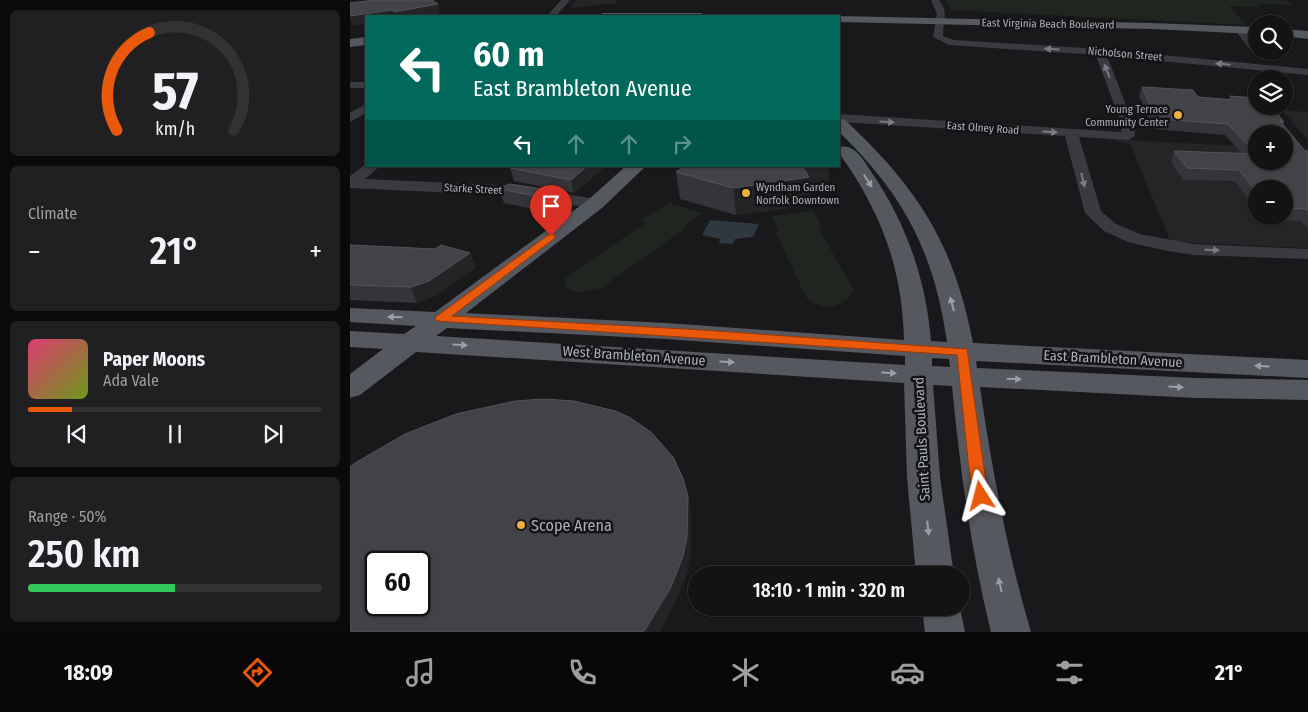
<!DOCTYPE html>
<meta charset="utf-8">
<style>
body{margin:0;font-family:"Fira Sans Condensed",sans-serif;background:#202022;color:#f1f3f6;height:100vh;display:flex;flex-direction:column;font-size:19px;white-space:nowrap}
*{box-sizing:border-box;margin:0}
p{font-size:16px;color:#9d9ea0}
.icon{flex:none;width:28px;height:28px;fill:none;stroke:currentColor;stroke-width:2;stroke-linecap:round;stroke-linejoin:round}
.map{position:relative;flex:1;overflow:hidden}
.details{display:flex;flex-direction:column;gap:10px;padding:10px;background:#0a0a0b;width:350px}
.details>*{flex:none}
.hud{position:absolute;left:15px;top:15px;width:475px;height:152px;border-radius:0px;box-shadow:0 1px 4px #0004,0 0 0 1px #323234;background:#00695c;color:#fff;overflow:hidden}
.buttons{position:absolute;left:898px;top:15px;display:grid;gap:10px}
.buttons a{display:grid;place-items:center;width:45px;height:45px;border-radius:50%;background:#131314;box-shadow:0 1px 4px #0004,0 0 0 1px #323234;font-size:25px}
.speed{position:absolute;left:15px;top:551px;display:flex;gap:10px;font-size:25px;font-weight:700;text-align:center}
.speed>*{display:grid;place-content:center;width:65px;height:65px;border-radius:50%;background:#131314;box-shadow:0 1px 4px #0004,0 0 0 1px #323234;line-height:1}
.speed .limit{border:2px solid #111;border-radius:8px;background:#fff;color:#111}
.pin{position:absolute;display:grid;place-items:center;width:42px;height:42px;color:#fff;margin:-51px -21px;border-radius:50% 50% 50% 0;rotate:-45deg;box-shadow:0 0 5px #0007}
.pin .icon{rotate:45deg}
.me{position:absolute;width:55px;margin:-28px;rotate:351deg;stroke-linejoin:round;filter:drop-shadow(0 0 4px #0008)}
.turn{display:flex;align-items:center;gap:18px;height:105px;padding:0 25px;font-size:22px}
.turn .icon{width:65px;height:65px;stroke-width:2.5}
.turn b{display:block;font-size:35px;line-height:42px}
.lanes{display:flex;align-items:center;height:48px;padding:0 25px;background:#0003;justify-content:center;gap:25px;direction:ltr}
.lanes .off{opacity:.35}
.big{font-size:38px;font-weight:600;line-height:1.1}
.details .widget{flex:1;display:flex;flex-direction:column;justify-content:center;gap:8px;min-width:0;padding:0 18px;border-radius:8px;background:#202022}
.details .dial{align-items:center;gap:0}
.dial svg{height:130px;overflow:visible;fill:none;stroke:#323234;stroke-width:7;stroke-linecap:round;text-anchor:middle}
.dial text{fill:#f1f3f6;stroke:none}
.song{display:flex;align-items:center;gap:15px}
.cover{width:60px;height:60px;border-radius:8px;background:linear-gradient(135deg,hsl(340 70% 55%),hsl(80 70% 35%))}
.played{height:5px;border-radius:2px;background:linear-gradient(90deg,#ea580c 15%,#323234 15%)}
.keys{display:flex;justify-content:space-around;direction:ltr}
.heat{display:flex;justify-content:space-between;align-items:center;font-size:28px;direction:ltr}
.charge{height:8px;border-radius:4px;background:linear-gradient(90deg,#34c759 50%,#323234 0)}
.trip{position:absolute;left:338px;top:566px;width:282px;height:50px;border-radius:25px;background:#131314;box-shadow:0 1px 4px #0004,0 0 0 1px #323234;font-weight:600;line-height:50px;text-align:center}
.tabs{display:flex;height:80px;justify-content:space-around;align-items:center;background:#080808;color:#9d9ea0}
.tabs .icon{width:35px;height:35px}
.tabs .active{color:#ea580c}
.tabs b{font-size:22px;color:#f1f3f6}
main{display:flex;flex:1;min-height:0}
.map>svg:first-child{display:block}
</style>
<main>
<section class="details">
<div class="widget dial"><svg viewBox="0 0 100 80">
<path d="M14 69A42 42 0 1 1 86 69"/>
<path d="M14 69A42 42 0 0 1 34 9" stroke="#ea580c"/>
<text x="50" y="56" font-size="32" font-weight="700">57</text>
<text x="50" y="72" font-size="11">km/h</text>
</svg></div>
<div class="widget"><p>Climate</p>
<div class="heat"><a>−</a><b class="big">21°</b><a>+</a></div>
</div>
<div class="widget">
<div class="song"><i class="cover"></i><div><b>Paper Moons</b><p>Ada Vale</p></div></div>
<div class="played"></div>
<div class="keys"><svg class="icon" aria-label="previous" viewBox="0 0 24 24"><path d="M18 5L8 12l10 7zM5 5v14"/></svg><svg class="icon" aria-label="pause" viewBox="0 0 24 24"><path d="M8 5v14M16 5v14"/></svg><svg class="icon" aria-label="next" viewBox="0 0 24 24"><path d="M6 5l10 7-10 7zM19 5v14"/></svg></div>
</div>
<div class="widget"><p>Range · 50%</p><b class="big">250 km</b><div class="charge"></div></div>
</section>
<div class="map">
<svg width="958" height="632" viewBox="0 0 958 632">
<rect width="100%" height="100%" fill="#19191b"/>
<!-- built -->
<g fill="#252528" fill-rule="evenodd">
<path d="M226,0H266L268,3L220,8Z"/>
<path d="M932,110L958,112V140Z"/>
<path d="M756,139L906,147V161H934L958,148V248L821,242L780,144ZM906,189H934V216H906Z"/>
</g>
<!-- green -->
<g fill="#1f2620">
<path d="M595,0H936L943,5L908,4L911,7L879,6L897,25L601,10Z"/>
<path d="M319,203L352,213L336,224L334,229L251,288C239,291 226,295 216,287L215,279L223,272L297,222L289,221Z"/>
<path d="M463,211L472,226L468,227L503,289C496,310 470,312 456,297L426,233L428,230L422,216Z"/>
</g>
<!-- water -->
<path fill="#2f383f" d="M360,220L409,224L403,237L385,239L383,244L369,243L370,239L352,235Z"/>
<g fill="none" stroke-linecap="round" stroke-linejoin="round">
<!-- minor -->
<g fill="#3a3b40" fill-rule="evenodd">
<path d="M211,0H220L206,16H197Z"/>
<path d="M581,0H589C599,13 593,21 593,36L604,40L750,49L958,69V75L757,56L784,126L785,136L778,140L729,137L751,211L766,224L790,234L844,244L958,249V259L844,255L813,250L778,242L754,231L735,213L715,136L489,122V114L771,132L772,126L746,55L599,45L583,37L587,14Z"/>
<path d="M890,27C899,31 906,42 906,51L910,52H902L885,30Z"/>
<rect x="0" y="82" width="16" height="6"/>
<path d="M16,104V113L0,122V113Z"/>
<path d="M16,164V166H30L15,179L171,186L245,199L251,201L253,204L251,207L245,209L171,196L0,188V176Z"/>
</g>
<!-- major -->
<g fill="#56585f" fill-rule="evenodd">
<path d="M253,13H351L357,16H247Z"/>
<path d="M487,16H489L801,23L906,27V34L801,29L489,22V16Z"/>
<path d="M934,29L958,31V39L934,36Z"/>
<path d="M16,37V45L0,47V39Z"/>
<path d="M489,118L495,120C568,188 604,244 623,343L958,360V378L626,361L627,368L846,378L958,380V400L846,398L630,387C642,470 657,551 681,632H641C621,551 610,469 602,386L583,385L590,477L604,575H566L557,477L554,383L66,352L10,395L0,398V374L33,349L0,347V331L54,334L66,326L0,322V308L85,312L238,200L276,166H296L252,208L116,313L316,323L554,340C552,266 531,212 489,153L490,147C504,144 513,159 520,170C556,222 576,279 581,341L597,342C584,252 554,195 489,132ZM97,328L316,339L555,356V365L86,336ZM582,358L599,359L600,367L582,366Z"/>
<path d="M572,608H610L615,632H575Z"/>
</g>
</g>
<!-- wall -->
<g fill="#353539">
<path d="M792,87L848,97L879,99L880,96L934,122L933,125L955,151H958V229L951,221L916,220L913,216H934V189H906V208L884,181L833,180L821,162L824,151L891,153L875,135L804,129L789,96Z"/>
<path d="M162,166H256L224,193L164,181L160,168Z"/>
<path d="M332,166H479V184L459,186L460,205L386,215L330,199L326,172L332,168Z"/>
<path d="M149,189L207,191L210,205L201,213L154,203Z"/>
<path d="M0,245L120,253L125,268L85,296L67,303L0,300Z"/>
</g>
<!-- shaded-wall -->
<g fill="#242427">
<path d="M88,4L90,14L76,16H45L44,12Z"/>
<path d="M42,10L44,16H16V24L3,26L0,19V16Z"/>
<path d="M237,166H256L224,193L221,180Z"/>
<path d="M449,166H479V184L459,186L460,205L386,215L383,188Z"/>
<path d="M207,191L210,205L201,213L197,198Z"/>
<path d="M120,253L125,268L85,296L67,303L61,287Z"/>
<path d="M338,497L341,515V554L337,574L325,604L309,632H293Z"/>
</g>
<!-- building -->
<g fill="#424247" stroke="#525459" fill-rule="evenodd">
<path d="M25,0H82L88,4L44,12L42,10L0,16V3Z"/>
<path d="M792,87L843,90L848,97L883,100L880,96L906,98V106H921L934,122L930,121L955,151H958V211L956,209L934,208V189H906V191L889,170L837,168L824,151L906,154L878,124L807,119ZM906,134H934V161H906Z"/>
<path d="M162,166H237L221,180L160,168Z"/>
<path d="M335,166H452L459,177L383,188L326,172Z"/>
<path d="M159,184L207,191L197,198L149,189Z"/>
<path d="M0,245L85,249L91,245L120,253L79,281L61,287L0,285Z"/>
<path d="M193,399L224,401L265,411L279,417L301,432L323,457L333,478L338,497L337,537L333,556L321,587L295,630L293,632H0V467L5,463L55,434L106,414L165,401ZM26,562H69V605H26Z"/>
</g>
<!-- one-way arrows -->
<defs><path id="oneway-solid" d="M-6-.8H1V-3.2L6.5 0L1 3.2V.8H-6Z" transform="scale(1.25)"/></defs>
<g fill="#787b83">
<use href="#oneway-solid" transform="translate(702 49) rotate(-177)"/>
<use href="#oneway-solid" transform="translate(873 64) rotate(-174)"/>
<use href="#oneway-solid" transform="translate(757 71) rotate(-111)"/>
<use href="#oneway-solid" transform="translate(537 122) rotate(4)"/>
<use href="#oneway-solid" transform="translate(700 132) rotate(3)"/>
<use href="#oneway-solid" transform="translate(733 180) rotate(76)"/>
<use href="#oneway-solid" transform="translate(862 250) rotate(2)"/>
</g>
<g fill="#9a9ea8">
<use href="#oneway-solid" transform="translate(518 181) rotate(57)"/>
<use href="#oneway-solid" transform="translate(602 304) rotate(-105)"/>
<use href="#oneway-solid" transform="translate(45 317) rotate(-178)"/>
<use href="#oneway-solid" transform="translate(110 345) rotate(4)"/>
<use href="#oneway-solid" transform="translate(377 362) rotate(4)"/>
<use href="#oneway-solid" transform="translate(912 366) rotate(-177)"/>
<use href="#oneway-solid" transform="translate(539 373) rotate(3)"/>
<use href="#oneway-solid" transform="translate(664 379) rotate(2)"/>
<use href="#oneway-solid" transform="translate(826 387) rotate(3)"/>
<use href="#oneway-solid" transform="translate(578 528) rotate(84)"/>
<use href="#oneway-solid" transform="translate(650 585) rotate(-103)"/>
</g>
<!-- route -->
<path fill="#ea580c" stroke="#983908" d="M201,233L206,236L205,238L102,316L352,330L617,349L638,496L636,500L631,502L625,500L623,496L618,460L607,355L87,321L85,318L87,316Z"/>
<!-- markers -->
<g fill="#eeb13d" stroke="#141416" stroke-width="2">
<circle cx="828" cy="115" r="5"/>
<circle cx="396" cy="193" r="5"/>
<circle cx="171" cy="525" r="5"/>
</g>
<g text-anchor="middle" dominant-baseline="central" stroke-width="5" stroke-linejoin="round" paint-order="stroke">
<!-- far-street labels -->
<g font-size="11" fill="#abb0ba" stroke="#141416">
<text transform="translate(698 24) rotate(1)">East Virginia Beach Boulevard</text>
<text transform="translate(775 54) rotate(5)">Nicholson Street</text>
<text transform="translate(633 128) rotate(4)">East Olney Road</text>
<text transform="translate(123 189) rotate(3)">Starke Street</text>
</g>
<!-- far-poi labels -->
<g font-size="11" fill="#abb0ba" stroke="#141416" text-anchor="end">
<text x="818" y="109">Young Terrace<tspan x="818" dy="13">Community Center</tspan></text>
<text x="406" y="187" text-anchor="start">Wyndham Garden<tspan x="406" dy="13">Norfolk Downtown</tspan></text>
</g>
<!-- street labels -->
<g font-size="14" fill="#abb0ba" stroke="#141416">
<text transform="translate(284 356) rotate(4)">West Brambleton Avenue</text>
<text transform="translate(763 359) rotate(3)">East Brambleton Avenue</text>
<text transform="translate(572 439) rotate(-93)">Saint Pauls Boulevard</text>
</g>
<!-- near-poi labels -->
<g font-size="16" fill="#abb0ba" stroke="#141416" text-anchor="start">
<text x="181" y="525">Scope Arena</text>
</g>
</g>
</svg>
<div class="buttons">
<a><svg class="icon" aria-label="search" viewBox="0 0 24 24"><circle cx="10" cy="10" r="6"/><path d="M15 15l6 6"/></svg></a>
<a><svg class="icon" aria-label="layers" viewBox="0 0 24 24"><path d="M12 4l9 5-9 5-9-5zM3 14l9 5 9-5"/></svg></a>
<a>+</a>
<a>−</a>
</div>
<div class="speed"><div class="limit">60</div></div>
<div class="pin" style="left:201px;top:236px;background:#d93025"><svg class="icon" aria-label="arrive" viewBox="0 0 24 24"><path d="M6 21V4h12l-3 4 3 4H6"/></svg></div>
<svg class="me" style="left:631px;top:496px" viewBox="-20 -20 40 40"><path d="M0-17L14 15 0 8-14 15z" fill="#ea580c" stroke="#fff" stroke-width="4"/></svg>
<div class="trip">18:10 · 1 min · 320 m</div>
<div class="hud">
<div class="turn"><svg class="icon" aria-label="left" viewBox="0 0 24 24"><path d="M17 20v-9H6M10 6l-5 5 5 5"/></svg><div><b>60 m</b>East Brambleton Avenue</div></div>
<div class="lanes"><svg class="icon" aria-label="left" viewBox="0 0 24 24"><path d="M17 20v-9H6M10 6l-5 5 5 5"/></svg><svg class="icon off" aria-label="ahead" viewBox="0 0 24 24"><path d="M12 20V5M6 11l6-6 6 6"/></svg><svg class="icon off" aria-label="ahead" viewBox="0 0 24 24"><path d="M12 20V5M6 11l6-6 6 6"/></svg><svg class="icon off" aria-label="right" viewBox="0 0 24 24"><path d="M7 20v-9h11M14 6l5 5-5 5"/></svg></div>
</div>
</div>
</main>
<nav class="tabs">
<b>18:09</b>
<svg class="icon active" aria-label="directions" viewBox="0 0 24 24"><path d="M12 3l9 9-9 9-9-9zM9 14v-3h6M13 9l2 2-2 2"/></svg>
<svg class="icon" aria-label="music" viewBox="0 0 24 24"><path d="M9 18V5l10-2v13"/><circle cx="6" cy="18" r="3"/><circle cx="16" cy="16" r="3"/></svg>
<svg class="icon" aria-label="phone" viewBox="0 0 24 24"><path d="M5 4h4l2 5-3 2q2 4 5 5l2-3 5 2v4C11 20 4 13 5 4z"/></svg>
<svg class="icon" aria-label="climate" viewBox="0 0 24 24"><path d="M12 3v18M4 7l16 10M4 17L20 7"/></svg>
<svg class="icon" aria-label="car" viewBox="0 0 24 24"><path d="M5 17H2v-5l4-1 3-4h7l3 4 3 1v5h-3M9 17h6M6 11h13"/><circle cx="7" cy="17" r="2"/><circle cx="17" cy="17" r="2"/></svg>
<svg class="icon" aria-label="filters" viewBox="0 0 24 24"><path d="M4 7h16M4 17h16"/><circle cx="9" cy="7" r="2"/><circle cx="15" cy="17" r="2"/></svg>
<b>21°</b>
</nav>
